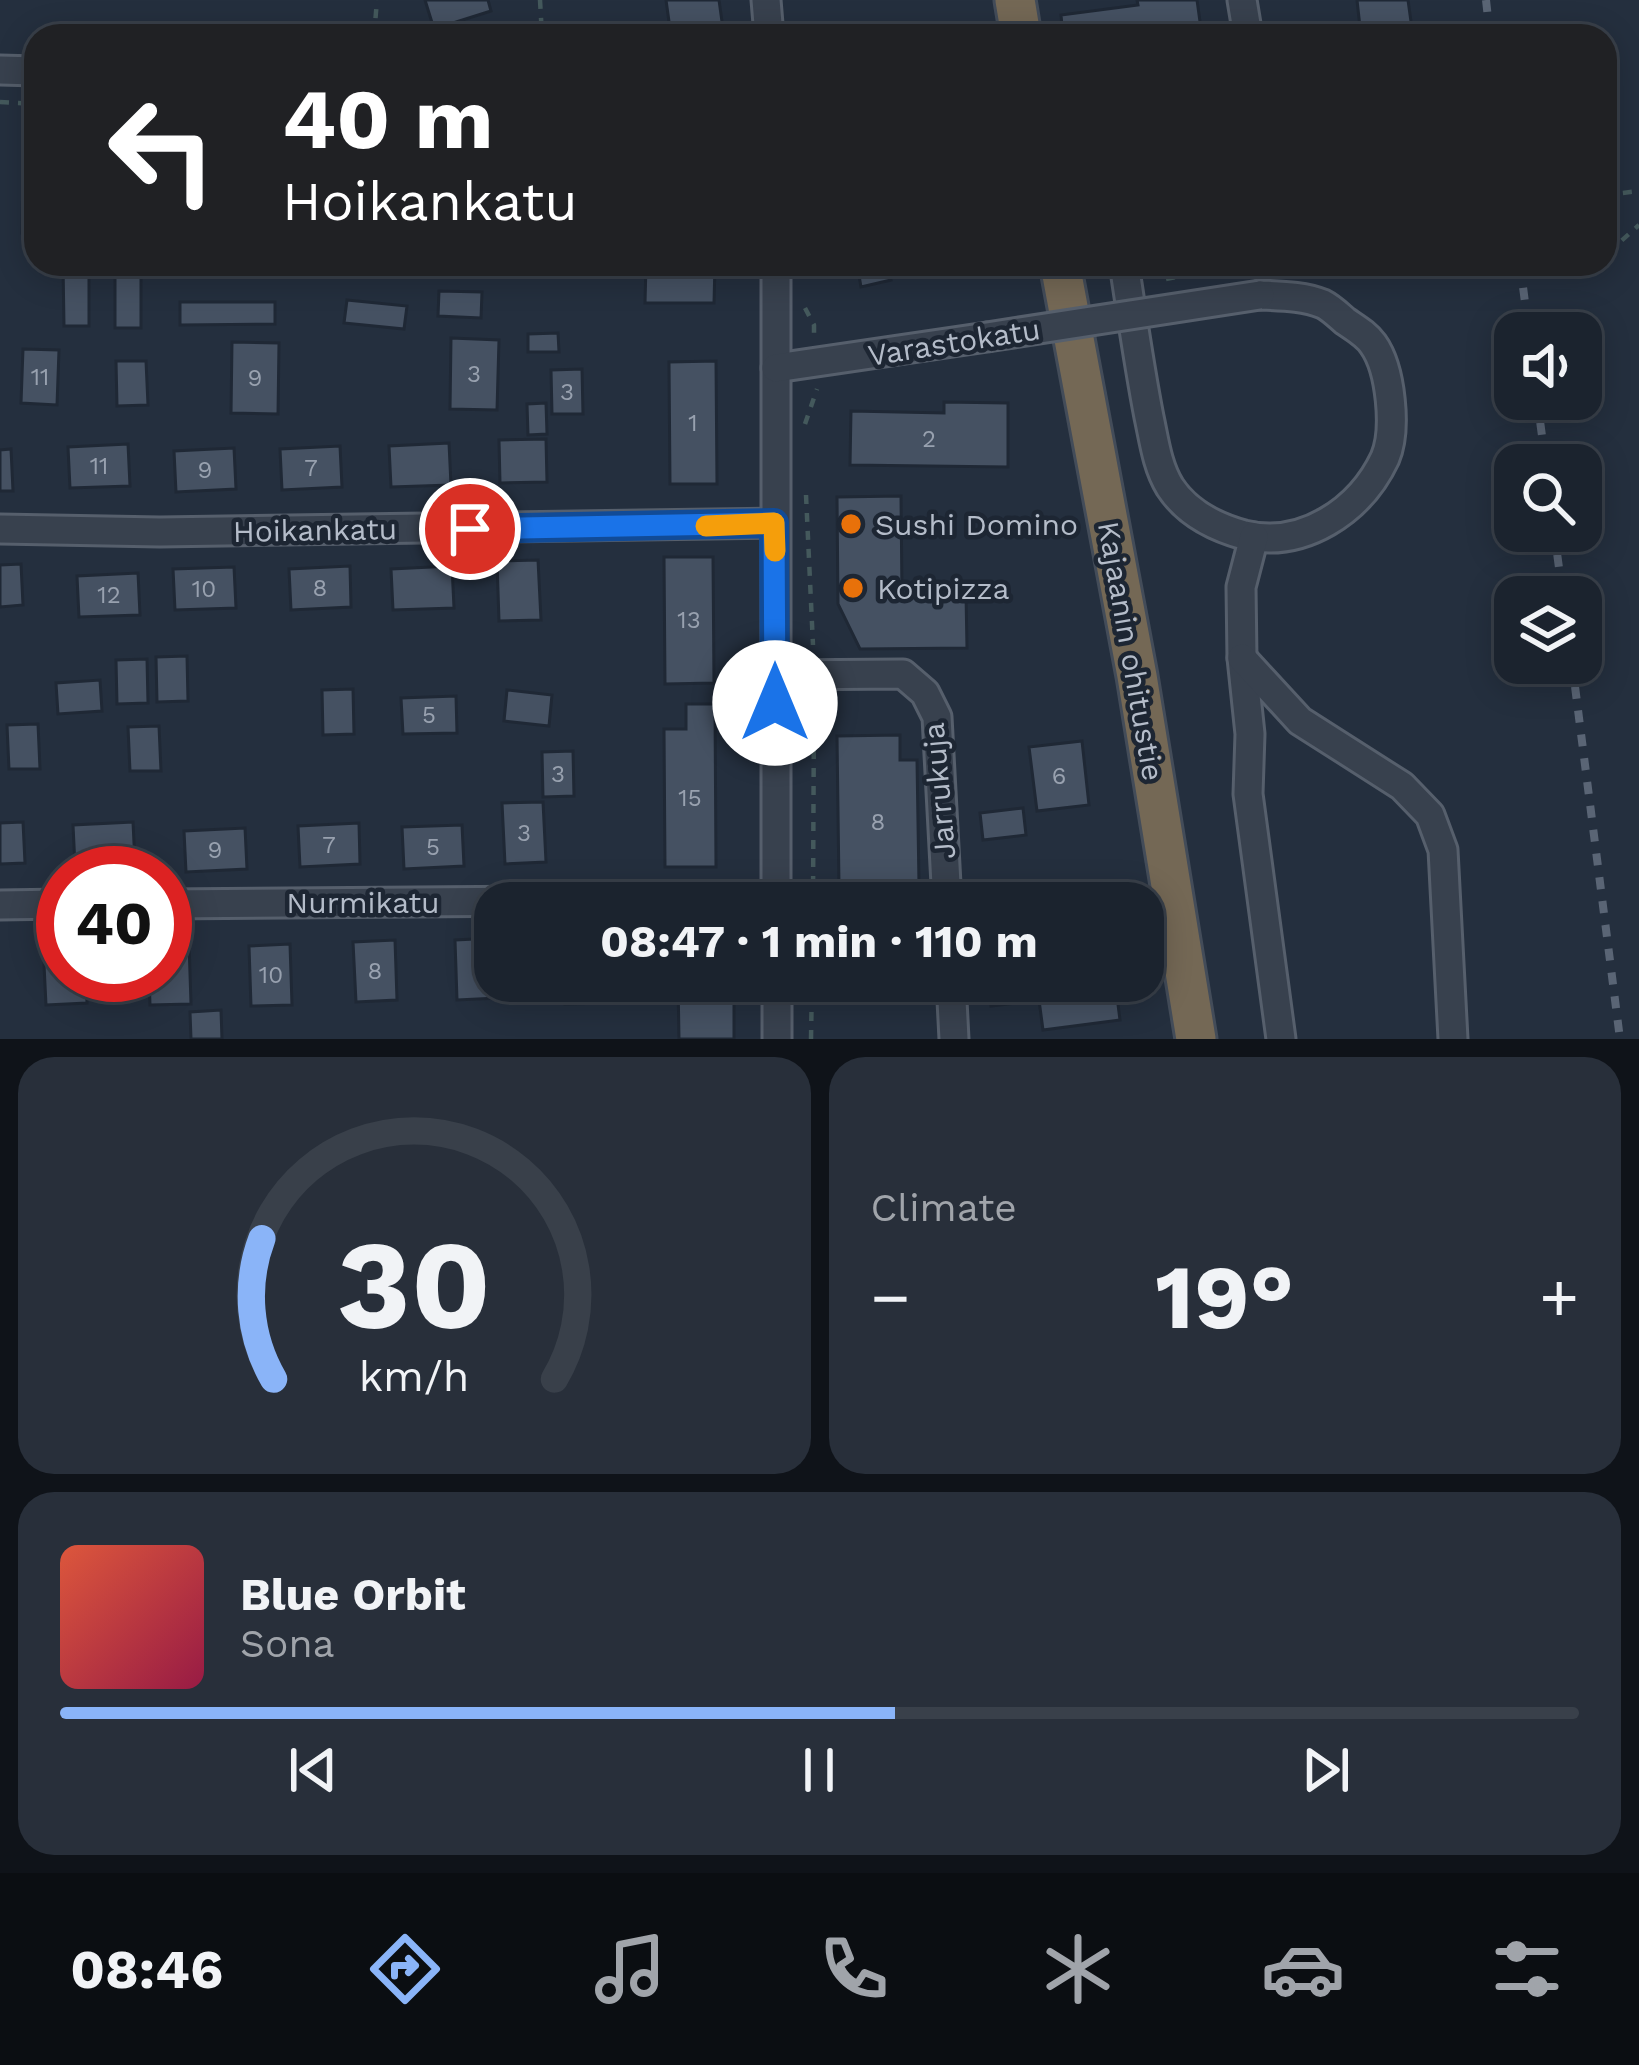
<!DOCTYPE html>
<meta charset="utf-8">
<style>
body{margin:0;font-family:"Work Sans",sans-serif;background:#282f3a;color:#f1f3f6;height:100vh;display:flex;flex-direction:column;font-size:45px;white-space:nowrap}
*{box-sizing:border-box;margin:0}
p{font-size:39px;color:#a0a4aa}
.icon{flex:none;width:66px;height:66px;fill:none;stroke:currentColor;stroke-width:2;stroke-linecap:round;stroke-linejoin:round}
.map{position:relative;height:1039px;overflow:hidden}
.side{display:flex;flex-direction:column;gap:18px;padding:18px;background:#0f1319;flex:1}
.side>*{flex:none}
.hud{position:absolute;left:24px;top:24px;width:1593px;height:252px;border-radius:36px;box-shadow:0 6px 30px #0003,0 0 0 3px #39404a;background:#202124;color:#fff;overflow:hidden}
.tools{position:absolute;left:1494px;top:312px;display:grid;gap:24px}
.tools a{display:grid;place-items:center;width:108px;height:108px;border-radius:24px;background:#1b232e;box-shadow:0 6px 30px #0003,0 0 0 3px #39404a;font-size:60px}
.speed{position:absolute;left:36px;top:846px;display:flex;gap:24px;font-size:60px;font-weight:700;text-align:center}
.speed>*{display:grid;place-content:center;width:156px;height:156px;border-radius:50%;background:#1b232e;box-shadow:0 6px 30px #0003,0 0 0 3px #39404a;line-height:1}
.speed .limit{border:18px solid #d22;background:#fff;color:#111}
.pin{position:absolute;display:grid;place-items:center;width:102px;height:102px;color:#fff;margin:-51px;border:6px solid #fff;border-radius:50%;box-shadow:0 3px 12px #0007}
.me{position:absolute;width:132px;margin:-66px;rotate:0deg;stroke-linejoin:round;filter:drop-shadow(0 0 9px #0008)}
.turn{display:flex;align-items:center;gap:42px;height:252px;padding:0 60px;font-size:54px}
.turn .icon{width:156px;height:156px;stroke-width:2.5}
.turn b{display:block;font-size:84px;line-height:102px}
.big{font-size:90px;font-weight:700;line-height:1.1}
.side .card{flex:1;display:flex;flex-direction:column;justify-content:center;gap:18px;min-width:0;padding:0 42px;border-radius:36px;background:#282f3a}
.side .dial{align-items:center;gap:0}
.dial svg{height:312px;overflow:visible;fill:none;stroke:#39404a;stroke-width:7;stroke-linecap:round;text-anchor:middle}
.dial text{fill:#f1f3f6;stroke:none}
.song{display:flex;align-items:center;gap:36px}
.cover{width:144px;height:144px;border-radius:18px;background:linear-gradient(135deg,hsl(10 70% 55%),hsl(340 70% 35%))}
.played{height:12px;border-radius:6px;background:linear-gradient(90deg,#8ab4f8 55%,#39404a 55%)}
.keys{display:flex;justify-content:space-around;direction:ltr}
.heat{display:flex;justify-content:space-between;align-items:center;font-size:66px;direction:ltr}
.side .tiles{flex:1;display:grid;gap:18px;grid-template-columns:1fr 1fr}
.card:last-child{grid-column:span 2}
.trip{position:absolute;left:474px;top:882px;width:690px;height:120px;border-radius:36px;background:#1b232e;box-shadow:0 6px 30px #0003,0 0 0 3px #39404a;font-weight:700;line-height:120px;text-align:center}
.tabs{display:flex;height:192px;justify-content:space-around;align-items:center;background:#0b0e12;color:#a0a4aa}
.tabs .icon{width:84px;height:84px}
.tabs .on{color:#8ab4f8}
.tabs b{font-size:54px;color:#f1f3f6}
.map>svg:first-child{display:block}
</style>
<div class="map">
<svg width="1639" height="1039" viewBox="0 0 1639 1039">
<rect width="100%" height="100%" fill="#242f3e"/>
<!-- building -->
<g fill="#455162" stroke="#1f2835" stroke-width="3">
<path d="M425,0H488L491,11L434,29Z"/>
<path d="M666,0H719L724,36H671Z"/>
<path d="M1137,0H1197L1202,36H1063L1061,15L1138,5Z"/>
<path d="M1357,0H1408L1413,36H1361Z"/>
<path d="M23,167L36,168V233H22Z"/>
<path d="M63,264H89V326H64Z"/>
<rect x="115" y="264" width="26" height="64"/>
<path d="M646,264H715L714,303H645Z"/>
<path d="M857,264H888L891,280L861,287Z"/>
<path d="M439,291L482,292L481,318L438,316Z"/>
<path d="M347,300L407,306L404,329L344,323Z"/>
<path d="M180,302H275V324L180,325Z"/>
<path d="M558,333L559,352H528V334Z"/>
<path d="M451,338L499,340L497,410L450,409Z"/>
<path d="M232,342L279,343L278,414L231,413Z"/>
<path d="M23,349L59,350L57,405L21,403Z"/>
<path d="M116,361H146L148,405L117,406Z"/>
<path d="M716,361L717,484H670L669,362Z"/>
<path d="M582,369L583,414H552L551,370Z"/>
<path d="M944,402L1008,403V467L850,465L851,411L944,413Z"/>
<path d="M546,403L547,434L528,435L527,404Z"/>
<path d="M546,439L547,482L500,483L499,440Z"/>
<path d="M449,443L451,485L391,487L389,446Z"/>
<path d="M128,444L130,486L70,488L68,447Z"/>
<path d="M340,446L342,487L282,490L280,449Z"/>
<path d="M234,448L236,489L176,492L174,451Z"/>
<path d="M11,449L13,491H0V450Z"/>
<path d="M901,496L902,595L966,594L967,648L860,649L838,604L837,497Z"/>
<path d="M664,557H713L714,683L665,684Z"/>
<path d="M538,560L541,620L499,621L497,561Z"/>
<path d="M21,564L23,605L0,607V565Z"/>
<path d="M350,566L351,607L291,610L289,569Z"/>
<path d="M452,566L454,608L393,610L391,569Z"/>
<path d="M234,567L236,608L175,610L173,569Z"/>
<path d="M138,573L140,615L79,617L77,576Z"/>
<path d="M187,656L188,701L157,702L156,657Z"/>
<path d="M147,659L148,703L117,704L116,660Z"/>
<path d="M100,680L102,711L58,714L56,683Z"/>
<path d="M353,689L354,734L323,735L322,690Z"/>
<path d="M507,690L552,695L549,726L504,721Z"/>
<path d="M456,696L457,733L403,734L401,698Z"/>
<path d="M686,704H715L716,867H665L664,729H686Z"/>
<path d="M38,724L40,769H9L7,725Z"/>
<path d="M159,726L161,771H130L128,727Z"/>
<path d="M900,735V760H917L919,884L901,885V903H879V885L839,886L837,736Z"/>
<path d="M1082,741L1089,805L1037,811L1029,747Z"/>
<path d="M573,751L574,796L543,797L542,752Z"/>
<path d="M543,802L546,862L505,864L502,803Z"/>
<path d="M1023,808L1026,835L983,840L980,813Z"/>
<path d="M23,822L25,863L0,864V823Z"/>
<path d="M133,822L135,864L75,866L73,825Z"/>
<path d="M359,823L360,864L300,867L298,826Z"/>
<path d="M462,825L464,866L404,869L402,827Z"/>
<path d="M245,828L247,869L186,872L184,831Z"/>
<path d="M1102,883L1104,903H1028L1026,893Z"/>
<path d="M495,938L498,998L457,1000L455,940Z"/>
<path d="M395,940L397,1000L356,1002L353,942Z"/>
<path d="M189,943L191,1004L150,1005L149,975H165V944Z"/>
<path d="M43,944H63V975H86L87,1003L46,1005Z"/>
<path d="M290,944L292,1005L251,1006L249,946Z"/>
<path d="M565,981H606L607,1003L565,1004Z"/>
<path d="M678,981H734V1039H679Z"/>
<path d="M988,981H1115L1120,1020L1043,1030L1039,1000L991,1006Z"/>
<path d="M221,1010L222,1039H191L190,1012Z"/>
</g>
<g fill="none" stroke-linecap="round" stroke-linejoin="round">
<defs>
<g id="minor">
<path d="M766,0L769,36"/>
<path d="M1242,0L1248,36"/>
<path d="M0,70L36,71"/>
<path d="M776,264V903"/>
<path d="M1124,264C1132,315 1139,366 1149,417C1154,440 1157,466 1170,487C1187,513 1215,527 1244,535C1303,549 1360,511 1385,458C1397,430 1391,369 1373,344C1366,334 1355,328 1345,321C1338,315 1331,308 1323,304C1304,296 1281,296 1260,295"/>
<path d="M776,368L987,337"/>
<path d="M0,529L160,532L774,523"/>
<path d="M1254,537L1241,587L1242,658L1250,734L1248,794L1281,1039"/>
<path d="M1242,658L1300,721L1402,786L1430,815L1443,850L1453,1039"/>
<path d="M775,675L903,674L925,693L937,717L947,903"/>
<path d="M165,904L776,899"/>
<path d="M0,905L63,904"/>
<path d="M777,981V1039"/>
<path d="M951,981L954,1039"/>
</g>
<g id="highway">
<path d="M1015,0L1021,36"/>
<path d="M1060,264L1137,676L1196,1039"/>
</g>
</defs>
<!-- minor casing -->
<use href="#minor" stroke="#565f6c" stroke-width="33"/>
<!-- highway casing -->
<use href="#highway" stroke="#434c59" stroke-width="45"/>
<!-- path -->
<g stroke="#44595c" stroke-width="4.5" stroke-dasharray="9 9" stroke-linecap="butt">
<path d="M540,0L542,36"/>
<path d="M374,36L377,0"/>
<path d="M0,102L36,104"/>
<path d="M1605,195L1639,191"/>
<path d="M1605,246L1620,242L1639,225"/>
<path d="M805,308L814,325V336"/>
<path d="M805,424L817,389"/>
<path d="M806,495L813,645"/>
<path d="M813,903L814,699"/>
<path d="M811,1039L812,981"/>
</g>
<!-- minor -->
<use href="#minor" stroke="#38414e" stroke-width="27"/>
<!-- highway -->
<use href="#highway" stroke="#746855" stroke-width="39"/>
<!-- rail -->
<g stroke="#5a6575" stroke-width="8" stroke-dasharray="12 12" stroke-linecap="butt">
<path d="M1486,0L1490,36"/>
<path d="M1520,264L1529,333"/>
<path d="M1537,399L1546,465"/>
<path d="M1554,531L1563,597"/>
<path d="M1572,663L1620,1039"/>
</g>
<defs>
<path id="minor-bridge" d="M987,337L1260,295"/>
</defs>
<!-- minor-bridge casing -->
<use href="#minor-bridge" stroke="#565f6c" stroke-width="33" stroke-linecap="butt"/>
<!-- path-bridge -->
<path stroke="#44595c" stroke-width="4.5" stroke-dasharray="9 9" stroke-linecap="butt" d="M1166,279L1241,264"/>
<!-- minor-bridge -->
<use href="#minor-bridge" stroke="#38414e" stroke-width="27"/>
</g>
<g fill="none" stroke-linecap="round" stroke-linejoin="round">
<defs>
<path id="route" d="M470,529L774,523L775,703"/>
</defs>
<!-- route casing -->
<use href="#route" stroke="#114b97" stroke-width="30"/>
<!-- route -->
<use href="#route" stroke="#1a73e8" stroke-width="21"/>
<!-- slow -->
<path stroke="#f59e0b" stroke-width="21" d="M706,526L774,523L775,551"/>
</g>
<!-- markers -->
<g fill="#e8710a" stroke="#1d2633" stroke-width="4.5">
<circle cx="851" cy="524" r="12"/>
<circle cx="853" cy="588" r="12"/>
</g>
<g text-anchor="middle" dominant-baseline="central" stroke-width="9" stroke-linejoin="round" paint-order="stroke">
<!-- number labels -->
<g font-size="24" fill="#98a1af">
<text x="474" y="374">3</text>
<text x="40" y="377">11</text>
<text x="255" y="378">9</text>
<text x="567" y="392">3</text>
<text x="693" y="423">1</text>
<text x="929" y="439">2</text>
<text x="99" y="466">11</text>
<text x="311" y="468">7</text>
<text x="205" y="470">9</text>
<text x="320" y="588">8</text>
<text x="204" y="589">10</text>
<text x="109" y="595">12</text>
<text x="689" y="620">13</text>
<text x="429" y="715">5</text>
<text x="558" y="774">3</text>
<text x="1059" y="776">6</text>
<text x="690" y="798">15</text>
<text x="878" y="822">8</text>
<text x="524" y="833">3</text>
<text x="329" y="845">7</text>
<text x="433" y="847">5</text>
<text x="215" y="850">9</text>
<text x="375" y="971">8</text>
<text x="271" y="975">10</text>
</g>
<!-- street labels -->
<g font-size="30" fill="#b4bcc9" stroke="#1d2633">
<text transform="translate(954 342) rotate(-9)">Varastokatu</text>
<text transform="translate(315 530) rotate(-1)">Hoikankatu</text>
<text transform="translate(1131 651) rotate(80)">Kajaanin ohitustie</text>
<text transform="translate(939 791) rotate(-95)">Jarrukuja</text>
<text x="363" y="902">Nurmikatu</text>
</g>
<!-- poi labels -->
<g font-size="30" fill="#b4bcc9" stroke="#1d2633" text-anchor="start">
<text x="875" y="524">Sushi Domino</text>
<text x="877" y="588">Kotipizza</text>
</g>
</g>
</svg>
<div class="tools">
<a><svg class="icon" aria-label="sound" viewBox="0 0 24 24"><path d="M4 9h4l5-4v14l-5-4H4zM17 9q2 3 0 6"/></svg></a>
<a><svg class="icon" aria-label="search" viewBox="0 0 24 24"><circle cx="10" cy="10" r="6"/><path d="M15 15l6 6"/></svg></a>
<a><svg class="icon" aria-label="layers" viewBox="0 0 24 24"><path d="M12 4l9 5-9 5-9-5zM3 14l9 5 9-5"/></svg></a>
</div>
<div class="speed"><div class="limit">40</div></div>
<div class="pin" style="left:470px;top:529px;background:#d93025"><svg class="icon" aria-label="arrive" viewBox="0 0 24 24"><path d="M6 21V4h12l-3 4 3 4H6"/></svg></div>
<svg class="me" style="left:775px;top:703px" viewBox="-20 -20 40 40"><circle r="19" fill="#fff"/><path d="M0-13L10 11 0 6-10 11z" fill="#1a73e8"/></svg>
<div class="trip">08:47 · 1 min · 110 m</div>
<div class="hud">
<div class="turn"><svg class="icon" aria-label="left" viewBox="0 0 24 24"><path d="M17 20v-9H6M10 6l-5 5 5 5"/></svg><div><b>40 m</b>Hoikankatu</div></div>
</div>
</div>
<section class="side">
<div class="tiles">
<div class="card dial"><svg viewBox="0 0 100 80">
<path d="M14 69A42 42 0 1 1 86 69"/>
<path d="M14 69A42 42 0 0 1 11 33" stroke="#8ab4f8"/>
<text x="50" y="56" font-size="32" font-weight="700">30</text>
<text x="50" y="72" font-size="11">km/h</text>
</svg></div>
<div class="card"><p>Climate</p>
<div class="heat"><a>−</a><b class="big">19°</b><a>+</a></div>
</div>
<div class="card">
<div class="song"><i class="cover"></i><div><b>Blue Orbit</b><p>Sona</p></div></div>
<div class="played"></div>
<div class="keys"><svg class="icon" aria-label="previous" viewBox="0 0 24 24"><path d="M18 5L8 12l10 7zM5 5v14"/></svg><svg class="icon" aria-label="pause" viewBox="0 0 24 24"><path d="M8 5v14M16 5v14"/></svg><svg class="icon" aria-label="next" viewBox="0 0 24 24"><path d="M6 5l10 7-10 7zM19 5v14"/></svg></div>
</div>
</div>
</section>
<nav class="tabs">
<b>08:46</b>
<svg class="icon on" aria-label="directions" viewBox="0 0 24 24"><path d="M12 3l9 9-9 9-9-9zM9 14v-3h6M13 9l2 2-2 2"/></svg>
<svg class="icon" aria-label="music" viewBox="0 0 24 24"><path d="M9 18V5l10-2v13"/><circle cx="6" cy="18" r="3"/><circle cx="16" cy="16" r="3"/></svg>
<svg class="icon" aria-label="phone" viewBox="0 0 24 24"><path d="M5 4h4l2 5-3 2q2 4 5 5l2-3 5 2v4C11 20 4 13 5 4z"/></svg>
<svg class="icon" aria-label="climate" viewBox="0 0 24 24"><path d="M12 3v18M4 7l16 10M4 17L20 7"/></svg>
<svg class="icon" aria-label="car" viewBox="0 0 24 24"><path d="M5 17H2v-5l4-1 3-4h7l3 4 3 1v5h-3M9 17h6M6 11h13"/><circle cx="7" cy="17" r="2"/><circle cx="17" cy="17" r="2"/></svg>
<svg class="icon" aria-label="filters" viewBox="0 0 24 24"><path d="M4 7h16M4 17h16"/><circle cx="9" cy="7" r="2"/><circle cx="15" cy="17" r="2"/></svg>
</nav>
